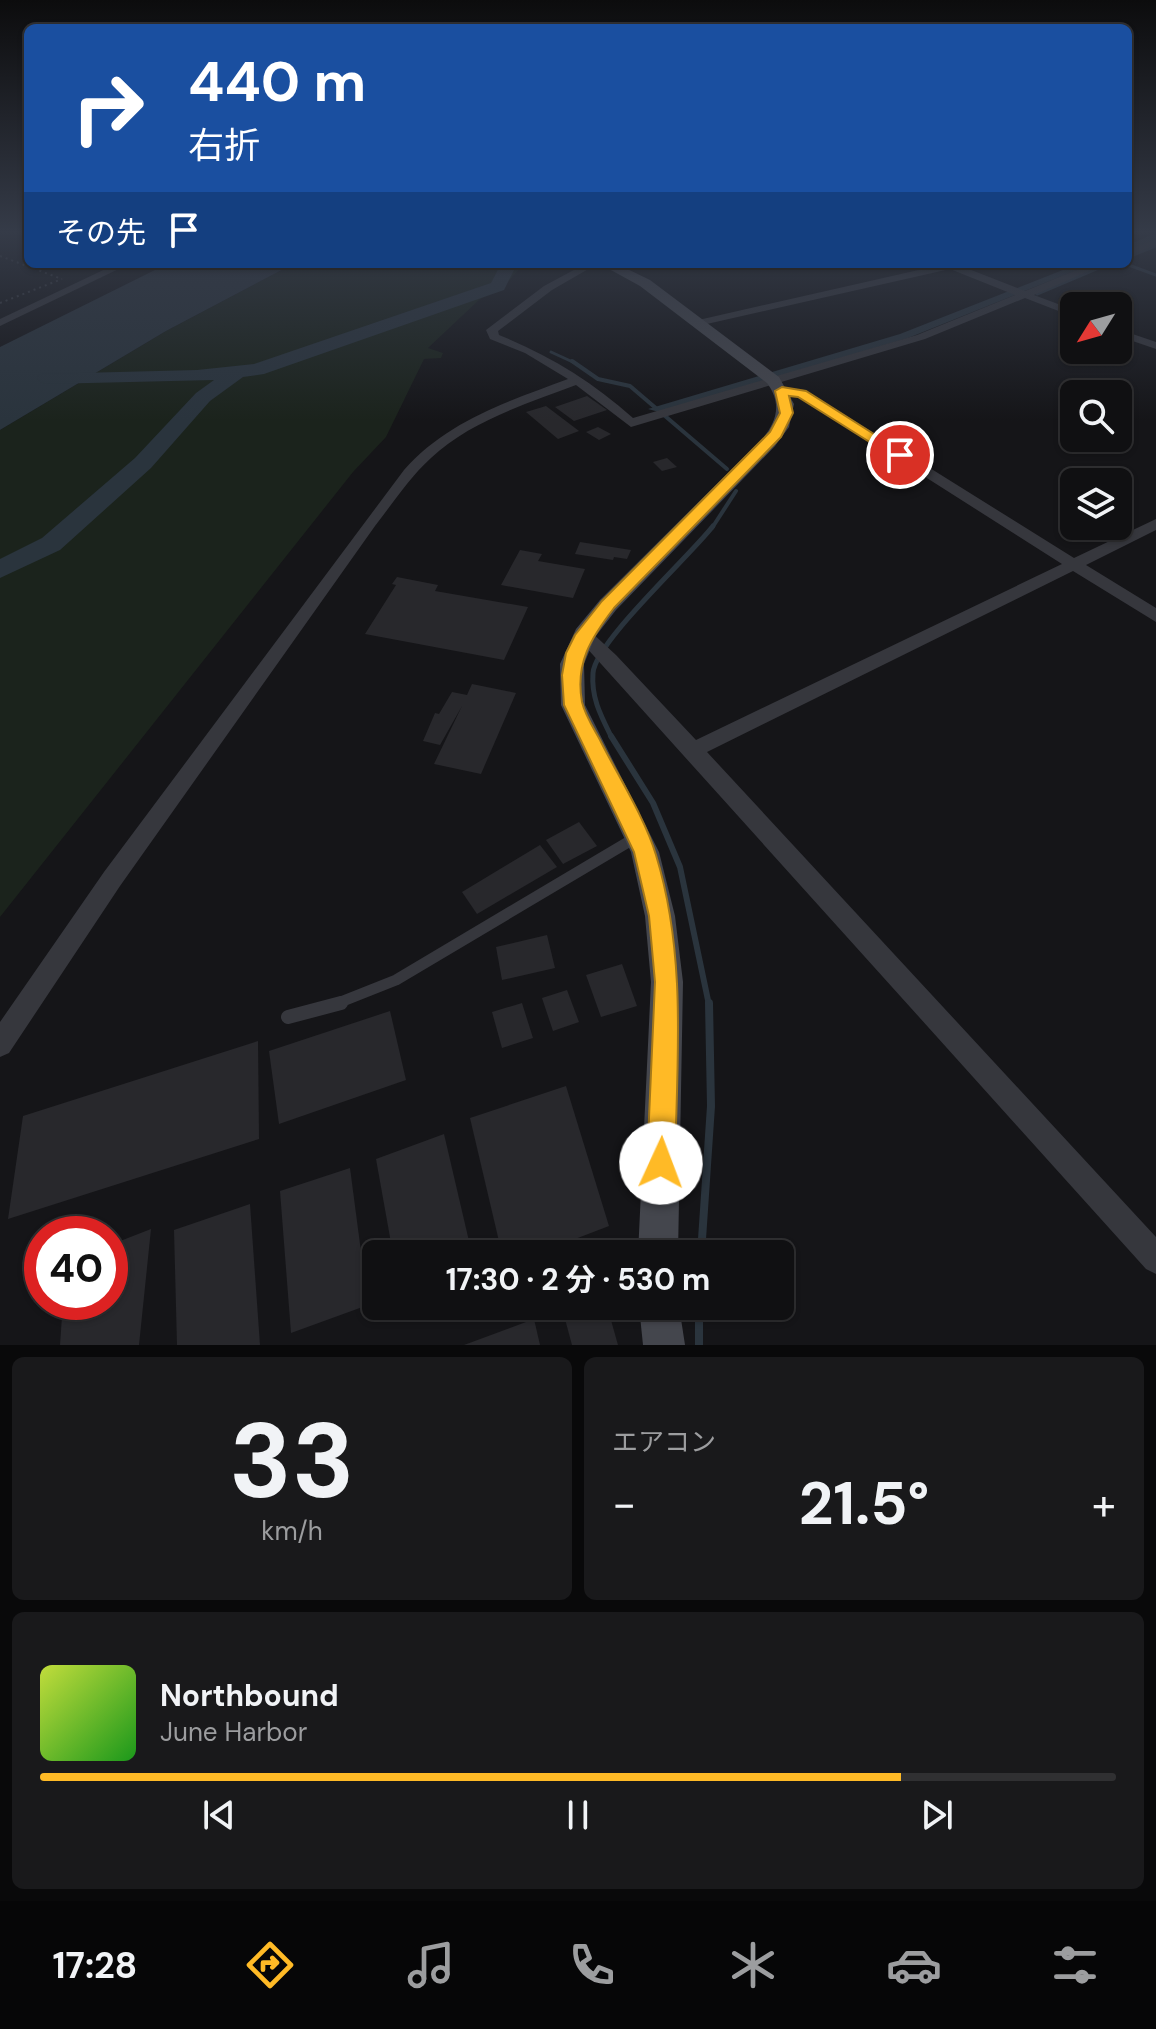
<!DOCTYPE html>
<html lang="ja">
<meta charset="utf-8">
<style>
body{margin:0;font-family:"DM Sans","Noto Sans JP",sans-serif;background:#19191b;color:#f1f3f6;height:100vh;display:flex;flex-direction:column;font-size:30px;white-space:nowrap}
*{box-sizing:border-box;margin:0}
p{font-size:26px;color:#9c9d9f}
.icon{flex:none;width:44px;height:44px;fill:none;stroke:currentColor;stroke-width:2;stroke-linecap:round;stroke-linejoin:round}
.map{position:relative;height:1345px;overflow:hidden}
.sheet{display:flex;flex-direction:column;gap:12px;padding:12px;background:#09090a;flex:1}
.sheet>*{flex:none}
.top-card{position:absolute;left:24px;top:24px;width:1108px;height:244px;border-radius:12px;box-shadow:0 2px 6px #0004,0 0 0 2px #303032;background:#1a4fa0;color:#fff;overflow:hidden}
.needle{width:52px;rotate:233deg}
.controls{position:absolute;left:1060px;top:292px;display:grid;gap:16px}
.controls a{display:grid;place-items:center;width:72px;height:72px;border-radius:12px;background:#101012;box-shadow:0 2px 6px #0004,0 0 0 2px #303032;font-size:40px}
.speed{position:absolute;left:24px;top:1216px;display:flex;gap:16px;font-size:40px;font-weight:700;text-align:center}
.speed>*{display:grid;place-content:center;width:104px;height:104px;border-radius:50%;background:#101012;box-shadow:0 2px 6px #0004,0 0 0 2px #303032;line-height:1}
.speed .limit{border:12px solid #d22;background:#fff;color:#111}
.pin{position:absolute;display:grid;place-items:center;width:68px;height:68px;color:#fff;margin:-34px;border:4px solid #fff;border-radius:50%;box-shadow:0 2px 8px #0007}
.me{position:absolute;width:88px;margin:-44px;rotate:2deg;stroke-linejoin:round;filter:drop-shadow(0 0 6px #0008)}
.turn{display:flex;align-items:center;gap:28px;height:168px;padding:0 32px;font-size:36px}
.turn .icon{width:104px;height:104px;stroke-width:2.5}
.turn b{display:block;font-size:56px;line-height:68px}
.then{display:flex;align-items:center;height:76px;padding:0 32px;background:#0003;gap:16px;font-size:30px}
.big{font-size:60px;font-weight:700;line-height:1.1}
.sheet .tile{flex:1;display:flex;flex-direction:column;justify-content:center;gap:12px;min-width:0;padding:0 28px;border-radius:12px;background:#19191b}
.sheet .dial{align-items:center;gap:0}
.dial b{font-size:104px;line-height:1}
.song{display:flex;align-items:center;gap:24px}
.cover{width:96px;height:96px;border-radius:12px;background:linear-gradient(135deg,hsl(70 70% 55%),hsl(120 70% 35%))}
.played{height:8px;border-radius:4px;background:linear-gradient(90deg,#ffba26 80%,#303032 80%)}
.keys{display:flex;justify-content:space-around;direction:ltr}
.heat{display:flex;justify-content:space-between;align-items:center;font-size:44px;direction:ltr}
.sheet .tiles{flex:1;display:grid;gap:12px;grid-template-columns:1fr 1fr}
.tile:last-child{grid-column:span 2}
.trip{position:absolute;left:362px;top:1240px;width:432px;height:80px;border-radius:12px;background:#101012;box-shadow:0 2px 6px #0004,0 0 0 2px #303032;font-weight:700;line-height:80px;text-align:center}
.dock{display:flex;height:128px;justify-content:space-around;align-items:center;background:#060607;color:#9c9d9f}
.dock .icon{width:56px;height:56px}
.dock .selected{color:#ffba26}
.dock b{font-size:36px;color:#f1f3f6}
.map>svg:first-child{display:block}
</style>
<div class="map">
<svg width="1156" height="1345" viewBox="0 0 1156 1345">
<rect width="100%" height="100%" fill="#151518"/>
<!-- green -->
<path fill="#1b231c" d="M293,264H524L503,287L480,299L428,348L443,353L441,358L424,359L386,437L353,472L0,917V430L166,331Z"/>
<!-- water -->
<path fill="#2a343d" d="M167,264H293L166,331L0,430V347Z"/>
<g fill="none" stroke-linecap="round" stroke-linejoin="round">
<!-- stream-far4 -->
<g stroke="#2a343d" stroke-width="3">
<path d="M1128,257L1156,246"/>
<path d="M1126,264L1156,275"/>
<path d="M1037,294L1108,264"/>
<path d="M551,352L575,363"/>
</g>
<!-- stream-far3 -->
<g stroke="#2a343d" stroke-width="4">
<path d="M572,361L598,379L630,386L727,469"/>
<path d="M712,528L736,491"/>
</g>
<!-- stream-far2 -->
<path stroke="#2a343d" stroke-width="5" d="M612,738C601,716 591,698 593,673C595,642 690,556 713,526"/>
<!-- stream-far1 -->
<path stroke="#2a343d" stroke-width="6" d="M611,736L653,803L680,867L709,1005"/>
<!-- stream -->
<g stroke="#2a343d" stroke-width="8">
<path d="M701,1254L711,1106L709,1003"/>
<path d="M699,1306V1345"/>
</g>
<!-- canal -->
<g fill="#2a343d" fill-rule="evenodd">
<path d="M1156,233V239L1128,251V245Z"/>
<path d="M1078,264H1092L908,338L659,412L648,409L900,334Z"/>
</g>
<!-- river -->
<path fill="#2a343d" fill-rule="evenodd" d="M501,264H517L504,290L264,374L243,377L210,401L151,468L60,550L0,578V559L42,538L135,458L196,393L214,380L47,384L40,382L37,378L40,374L197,370L254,364L491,283Z"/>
</g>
<!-- building -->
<g fill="#28282c">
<path d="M587,396L607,410L574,421L555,407Z"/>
<path d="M546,406L579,431L558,439L526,412Z"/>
<path d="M598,427L611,434L599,440L586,432Z"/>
<path d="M667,458L677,467L662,471L653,462Z"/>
<path d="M580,542L631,550L627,559L614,557L613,560L575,554Z"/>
<path d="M520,550L542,554L538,561L585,569L573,598L501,585Z"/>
<path d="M397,577L438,585L435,591L528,607L504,660L365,634L396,585L392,584Z"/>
<path d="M472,684L516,693L481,774L434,764L462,706L440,745L423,741L435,713L439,714L452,692L467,695Z"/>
<path d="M579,822L597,846L563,864L546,840Z"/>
<path d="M540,845L557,867L477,914L462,892Z"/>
<path d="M547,935L555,968L502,980L496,947Z"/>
<path d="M622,964L637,1006L601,1017L586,975Z"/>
<path d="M567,990L579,1022L553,1031L542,998Z"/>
<path d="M522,1003L533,1038L502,1048L492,1012Z"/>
<path d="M390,1011L406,1080L279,1124L269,1051Z"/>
<path d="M258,1041L259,1139L8,1219L23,1116Z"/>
<path d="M566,1086L609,1226L536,1254H502L470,1118Z"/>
<path d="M444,1134L472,1254H393L376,1159Z"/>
<path d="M350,1168L368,1305L291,1333L280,1191Z"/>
<path d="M250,1204L260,1345H177L174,1230Z"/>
<path d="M151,1229L139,1345H60L63,1302H110V1245Z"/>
<path d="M598,1306H607L618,1345H572L565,1319Z"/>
<path d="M534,1319L540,1345H464Z"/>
</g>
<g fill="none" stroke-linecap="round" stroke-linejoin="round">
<!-- path -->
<g stroke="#3c3e44" stroke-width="2" stroke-dasharray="2 4" stroke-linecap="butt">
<path d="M0,256L62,279"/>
<path d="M0,303L62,279"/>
</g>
<!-- lane-far1 -->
<path stroke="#36373d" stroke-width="11" d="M333,1005L396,980L635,838"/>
<!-- lane -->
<path stroke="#36373d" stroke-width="14" d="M288,1017L341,1003"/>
<!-- street -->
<g fill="#36373d" fill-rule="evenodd">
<path d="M1156,239V245L1128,256V250Z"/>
<path d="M116,264H129L0,326V319Z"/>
<path d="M585,264H597L552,290L498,331L499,335C549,355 593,382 633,418L917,335L1015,295L950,269L698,326L694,325V321L945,264H963L961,266L1025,291L1091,264H1105L1034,295L1074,310V317L1025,298L925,339L631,427L576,385C526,404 470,421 431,458C409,478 393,503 375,526L120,886L9,1053L0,1057V1022L104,872L404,470C447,421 509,401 568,379L525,353L490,339L486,330L544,286Z"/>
<path d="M1118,329L1156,342V349L1118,336Z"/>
<path d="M782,387L805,390L1074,558L1156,519V530L1086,565L1156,608V622L1073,571L707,752L1156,1237V1274L1146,1269L575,635L578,631H590L616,655L696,740L1062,564L798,396L778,394L776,391Z"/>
</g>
<!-- secondary -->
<g fill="#44464d" fill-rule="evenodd">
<path d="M600,264H617L650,280L779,377L794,404L789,427L775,446L616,610L595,637L584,664L585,705L659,852L675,916L683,982L678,1254H638L651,982L645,916L631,852L561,705L560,664L576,629L600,600L763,438C777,421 782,403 767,383L640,286Z"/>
<path d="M639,1306H679L685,1345H643Z"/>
</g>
</g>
<!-- sky -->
<linearGradient id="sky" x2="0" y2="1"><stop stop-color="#0c0c0d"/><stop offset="0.55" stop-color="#353b48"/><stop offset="1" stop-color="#353b48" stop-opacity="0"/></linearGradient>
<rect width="1156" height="421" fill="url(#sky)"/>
<!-- route -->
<path fill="#ffba26" stroke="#a67919" stroke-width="2" d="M782,387L806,391L907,455L895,458L798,397L789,396L793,413L781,437L614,608C591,638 575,663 582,702C585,715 594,729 600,740C618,776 645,818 656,855C687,956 677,1060 675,1163L671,1173L661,1177L651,1173L647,1163L655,982L649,916L634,852L564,705L562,675L566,653L575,635L602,601L770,432L780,413L775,391Z"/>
</svg>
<div class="controls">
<a><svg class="needle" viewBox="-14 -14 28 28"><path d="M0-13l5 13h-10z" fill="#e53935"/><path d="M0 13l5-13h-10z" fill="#9c9d9f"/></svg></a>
<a><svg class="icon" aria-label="search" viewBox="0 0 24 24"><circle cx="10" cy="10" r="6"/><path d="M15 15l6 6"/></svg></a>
<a><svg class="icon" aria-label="layers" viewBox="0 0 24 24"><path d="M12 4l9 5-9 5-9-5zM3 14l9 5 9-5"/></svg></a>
</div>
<div class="speed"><div class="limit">40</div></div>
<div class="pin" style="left:900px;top:455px;background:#d93025"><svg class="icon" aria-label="arrive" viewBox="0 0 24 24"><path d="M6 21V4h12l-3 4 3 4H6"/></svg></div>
<svg class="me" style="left:661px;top:1163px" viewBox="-20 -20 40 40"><circle r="19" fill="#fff"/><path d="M0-13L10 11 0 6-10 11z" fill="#ffba26"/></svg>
<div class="trip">17:30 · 2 分 · 530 m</div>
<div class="top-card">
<div class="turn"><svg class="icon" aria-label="right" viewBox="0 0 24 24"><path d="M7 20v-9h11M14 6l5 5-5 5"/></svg><div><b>440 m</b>右折</div></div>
<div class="then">その先<svg class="icon" aria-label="arrive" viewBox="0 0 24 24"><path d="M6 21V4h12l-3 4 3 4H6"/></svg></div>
</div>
</div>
<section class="sheet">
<div class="tiles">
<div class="tile dial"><b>33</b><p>km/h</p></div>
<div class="tile"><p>エアコン</p>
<div class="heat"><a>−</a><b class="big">21.5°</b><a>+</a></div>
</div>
<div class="tile">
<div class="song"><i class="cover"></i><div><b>Northbound</b><p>June Harbor</p></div></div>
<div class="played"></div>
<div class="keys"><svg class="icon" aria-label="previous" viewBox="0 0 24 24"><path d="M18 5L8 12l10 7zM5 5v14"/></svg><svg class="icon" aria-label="pause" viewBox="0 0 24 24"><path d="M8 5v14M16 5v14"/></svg><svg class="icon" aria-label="next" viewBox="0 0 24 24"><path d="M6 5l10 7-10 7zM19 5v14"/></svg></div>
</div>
</div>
</section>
<nav class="dock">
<b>17:28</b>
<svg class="icon selected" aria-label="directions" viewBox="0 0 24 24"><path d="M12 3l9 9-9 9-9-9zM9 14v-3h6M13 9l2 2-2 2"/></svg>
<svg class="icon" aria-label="music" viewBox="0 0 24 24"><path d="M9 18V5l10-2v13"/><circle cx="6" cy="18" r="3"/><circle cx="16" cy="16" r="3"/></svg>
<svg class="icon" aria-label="phone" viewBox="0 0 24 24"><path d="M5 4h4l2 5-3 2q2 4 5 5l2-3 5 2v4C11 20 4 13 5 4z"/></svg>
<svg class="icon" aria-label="climate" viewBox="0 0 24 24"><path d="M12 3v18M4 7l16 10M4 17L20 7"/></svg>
<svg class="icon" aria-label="car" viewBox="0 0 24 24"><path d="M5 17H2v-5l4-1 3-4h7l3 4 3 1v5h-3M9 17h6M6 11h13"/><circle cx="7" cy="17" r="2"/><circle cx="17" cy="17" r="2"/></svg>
<svg class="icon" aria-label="filters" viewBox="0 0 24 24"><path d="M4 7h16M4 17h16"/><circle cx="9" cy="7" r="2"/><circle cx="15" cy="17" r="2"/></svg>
</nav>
